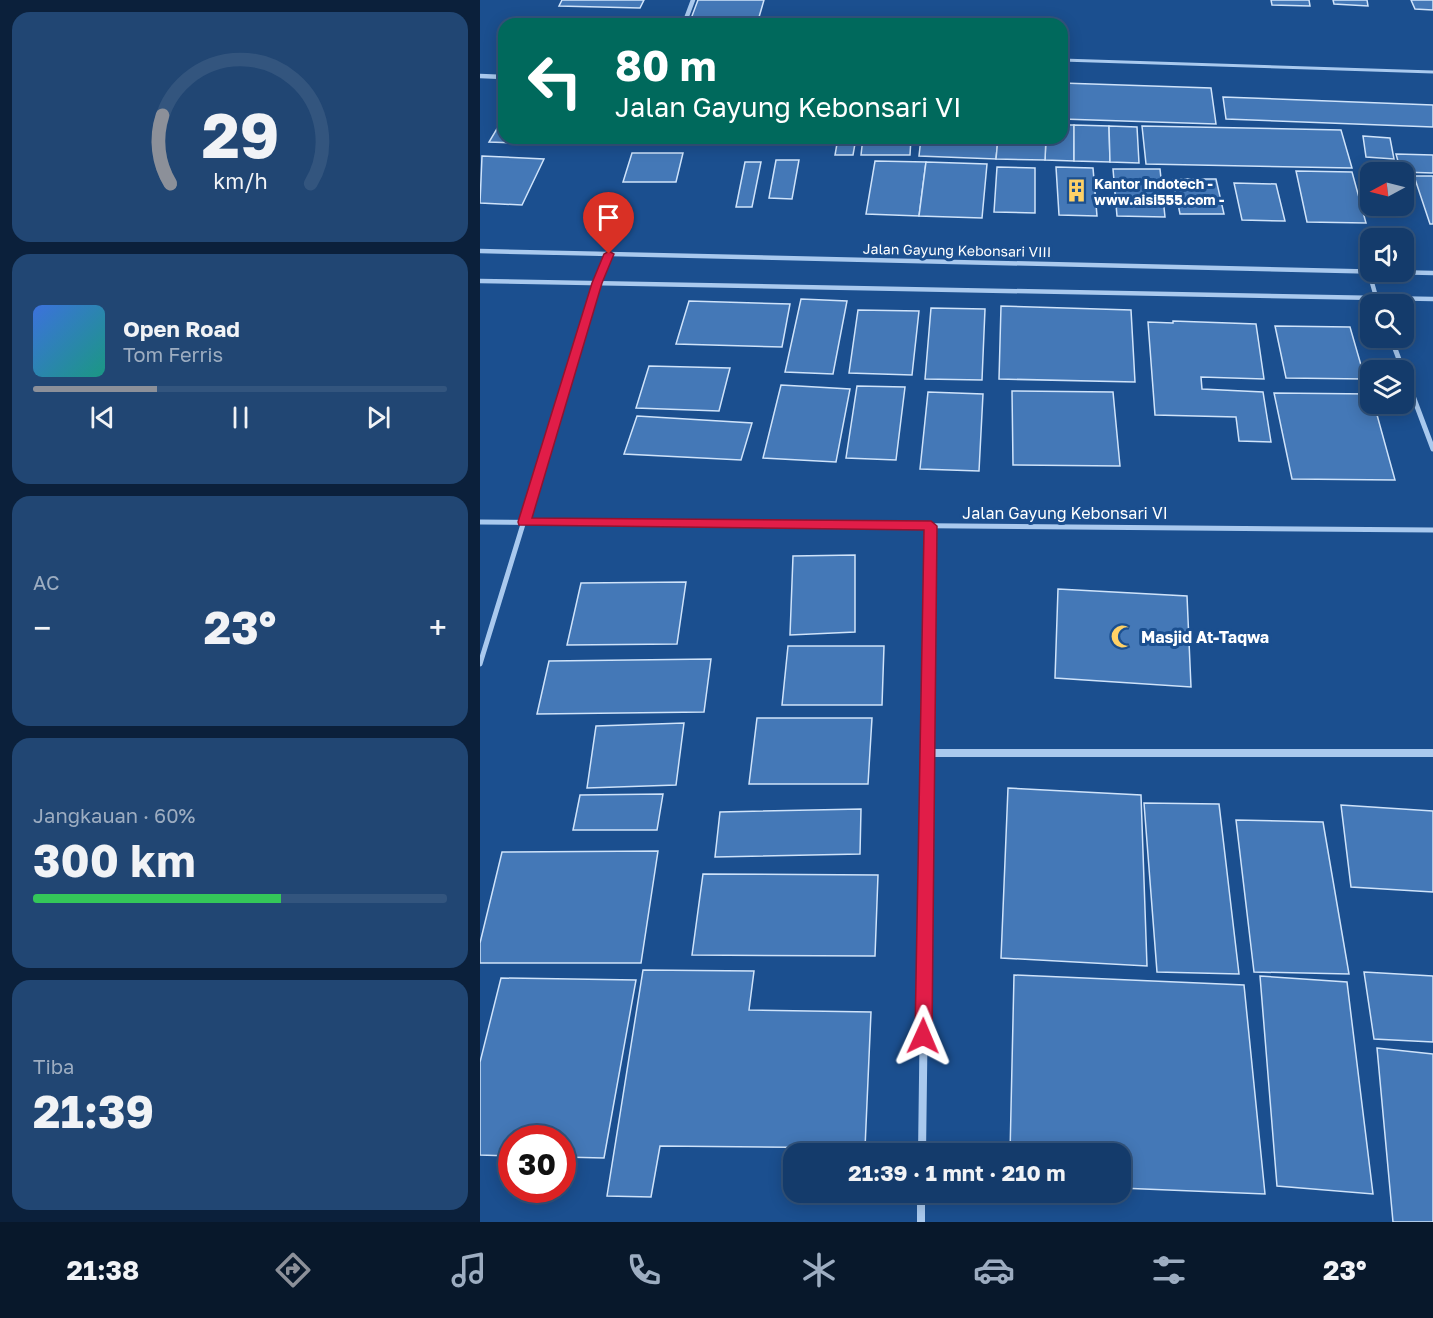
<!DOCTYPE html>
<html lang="id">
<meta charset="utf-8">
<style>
body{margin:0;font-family:"Golos Text",sans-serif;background:#214673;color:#f1f3f6;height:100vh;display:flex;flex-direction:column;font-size:22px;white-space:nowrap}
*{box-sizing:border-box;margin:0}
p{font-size:20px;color:#9dadc1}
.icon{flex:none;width:33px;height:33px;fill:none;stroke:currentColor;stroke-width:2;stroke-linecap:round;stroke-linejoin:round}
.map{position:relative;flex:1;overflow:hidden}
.drawer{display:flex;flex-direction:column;gap:12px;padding:12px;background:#0b203b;width:480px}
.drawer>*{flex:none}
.banner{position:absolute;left:18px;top:18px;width:570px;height:126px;border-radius:18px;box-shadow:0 3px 15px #0003,0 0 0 2px #33557e;background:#00695c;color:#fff;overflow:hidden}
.needle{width:39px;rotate:263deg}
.buttons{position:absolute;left:880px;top:162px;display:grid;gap:12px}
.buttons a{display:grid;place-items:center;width:54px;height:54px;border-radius:12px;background:#143b6b;box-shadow:0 3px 15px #0003,0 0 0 2px #33557e;font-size:30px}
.speed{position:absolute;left:18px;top:1125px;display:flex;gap:12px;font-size:30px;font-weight:700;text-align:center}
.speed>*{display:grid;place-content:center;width:78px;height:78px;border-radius:50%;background:#143b6b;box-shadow:0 3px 15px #0003,0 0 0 2px #33557e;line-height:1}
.speed .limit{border:9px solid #d22;background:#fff;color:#111}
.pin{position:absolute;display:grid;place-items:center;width:51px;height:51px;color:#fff;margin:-62px -26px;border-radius:50% 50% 50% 0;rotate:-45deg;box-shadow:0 0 6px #0007}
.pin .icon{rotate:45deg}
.me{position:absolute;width:66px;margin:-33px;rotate:1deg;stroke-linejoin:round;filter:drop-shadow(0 0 4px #0008)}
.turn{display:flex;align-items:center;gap:21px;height:126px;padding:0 18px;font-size:27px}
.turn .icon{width:78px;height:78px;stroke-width:2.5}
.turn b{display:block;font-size:42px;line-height:51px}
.big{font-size:45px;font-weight:700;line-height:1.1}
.drawer .widget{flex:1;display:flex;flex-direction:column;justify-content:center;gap:9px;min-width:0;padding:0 21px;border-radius:18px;background:#214673}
.drawer .dial{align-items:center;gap:0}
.dial svg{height:156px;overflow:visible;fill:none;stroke:#33557e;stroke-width:7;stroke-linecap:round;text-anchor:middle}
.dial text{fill:#f1f3f6;stroke:none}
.song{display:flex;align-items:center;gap:18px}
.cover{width:72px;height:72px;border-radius:9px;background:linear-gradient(135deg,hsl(220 70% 55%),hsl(170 70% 35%))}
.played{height:6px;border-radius:3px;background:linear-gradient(90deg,#8c9099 30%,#33557e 30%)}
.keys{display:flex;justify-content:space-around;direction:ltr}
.heat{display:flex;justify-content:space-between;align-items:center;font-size:33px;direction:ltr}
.charge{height:9px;border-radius:4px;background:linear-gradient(90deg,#34c759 60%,#33557e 0)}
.trip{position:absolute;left:303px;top:1143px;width:348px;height:60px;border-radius:18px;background:#143b6b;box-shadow:0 3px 15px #0003,0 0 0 2px #33557e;font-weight:700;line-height:60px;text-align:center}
.dock{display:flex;height:96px;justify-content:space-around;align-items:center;background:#08182b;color:#9dadc1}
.dock .icon{width:42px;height:42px}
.dock .selected{color:#8c9099}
.dock b{font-size:27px;color:#f1f3f6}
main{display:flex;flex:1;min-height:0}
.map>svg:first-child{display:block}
</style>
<main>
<section class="drawer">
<div class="widget dial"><svg viewBox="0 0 100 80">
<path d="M14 69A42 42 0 1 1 86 69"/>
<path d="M14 69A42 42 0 0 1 10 34" stroke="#8c9099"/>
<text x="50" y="56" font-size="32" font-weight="700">29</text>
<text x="50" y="72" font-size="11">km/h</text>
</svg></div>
<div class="widget">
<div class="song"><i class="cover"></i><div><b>Open Road</b><p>Tom Ferris</p></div></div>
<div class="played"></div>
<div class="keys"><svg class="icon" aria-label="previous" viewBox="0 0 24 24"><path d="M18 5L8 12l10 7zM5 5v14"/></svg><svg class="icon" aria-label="pause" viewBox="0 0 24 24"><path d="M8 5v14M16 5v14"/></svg><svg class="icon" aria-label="next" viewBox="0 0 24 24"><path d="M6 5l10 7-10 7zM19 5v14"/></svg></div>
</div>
<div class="widget"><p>AC</p>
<div class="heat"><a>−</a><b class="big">23°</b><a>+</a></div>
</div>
<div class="widget"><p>Jangkauan · 60%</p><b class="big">300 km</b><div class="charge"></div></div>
<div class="widget"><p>Tiba</p><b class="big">21:39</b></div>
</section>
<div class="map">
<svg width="953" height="1222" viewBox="0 0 953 1222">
<rect width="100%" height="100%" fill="#1b4f8f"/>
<!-- building -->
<g fill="#4478b7" stroke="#cfe3fa" stroke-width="1.5">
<path d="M82,0H164L160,8L79,6Z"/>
<path d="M218,0H284L277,24H209Z"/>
<path d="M791,0H829L830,6L792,5Z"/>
<path d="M853,0H887L888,6L854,4Z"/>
<path d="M931,0H953V10L935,9Z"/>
<path d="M582,83L731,88L736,124L582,119Z"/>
<path d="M743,97L953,105V127L746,119Z"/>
<path d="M24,117V138H37L34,143L9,142Z"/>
<path d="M582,125H594V161L565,160L566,138H582Z"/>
<path d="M594,125L629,126L630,162L594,161Z"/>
<path d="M629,126L657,127L659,163L630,162Z"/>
<path d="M662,126L861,130L872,168L666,164Z"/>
<path d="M883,136L910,138L914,159L886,157Z"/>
<path d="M358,138H376L373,155H355Z"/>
<path d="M383,138H431L430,155H381Z"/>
<path d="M441,138H518L516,159L439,156Z"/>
<path d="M518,138H566L565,160L516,159Z"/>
<path d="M152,153H203L196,182H143Z"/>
<path d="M916,154L953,155V173L921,172Z"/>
<path d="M2,156L64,159L42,205L0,203Z"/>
<path d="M296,160H319L312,199L289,198Z"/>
<path d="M395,161L446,162L439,216L386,214Z"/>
<path d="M265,162H281L272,207H256Z"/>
<path d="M446,162L507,164L502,218L439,216Z"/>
<path d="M517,167L555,168V213L514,212Z"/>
<path d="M576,167L613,168L617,216L579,215Z"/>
<path d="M633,169H680L685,217L637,216Z"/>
<path d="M816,171L872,172L886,223L827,222Z"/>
<path d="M934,176H953V224H950Z"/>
<path d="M693,179H736L744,214H700Z"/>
<path d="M754,183L796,184L805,221L762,220Z"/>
<path d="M321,299L367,301L353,374L305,372Z"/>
<path d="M209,301L310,304L302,347L196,344Z"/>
<path d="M521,306L651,310L655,382L519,379Z"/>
<path d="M451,308L505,309L502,380L445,379Z"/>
<path d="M378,310L439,311L432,375L369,373Z"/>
<path d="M693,321L776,324L784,379L721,377L722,389L783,392L791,442L759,441L756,417L675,415L668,322L693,323Z"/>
<path d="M795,326L870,327L885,379L806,378Z"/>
<path d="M169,366L250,368L239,411L156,408Z"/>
<path d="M301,385L370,389L356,462L283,458Z"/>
<path d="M377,386L425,387L416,460L366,458Z"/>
<path d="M532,391L633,392L640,466L533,465Z"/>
<path d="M448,392L503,394L499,471L440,469Z"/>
<path d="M794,393L891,394V404H894L915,480L812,479Z"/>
<path d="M157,416L272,423L261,460L144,454Z"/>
<path d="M375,555V632L310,635L313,556Z"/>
<path d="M206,582L197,644L87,645L101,583Z"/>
<path d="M578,589L707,596L711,687L575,678Z"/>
<path d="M308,646H404L402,705H302Z"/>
<path d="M231,659L224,712L57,714L69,661Z"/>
<path d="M277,718H392L388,784H269Z"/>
<path d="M204,723L196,785L107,788L116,726Z"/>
<path d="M528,788L661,795L667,966L521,958Z"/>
<path d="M183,794L177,830H93L100,795Z"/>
<path d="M664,803L739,804L759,974L677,972Z"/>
<path d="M861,805L953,811V892L871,887Z"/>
<path d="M381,809L380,854L235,857L240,812Z"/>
<path d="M756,820L843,822L869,974L774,972Z"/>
<path d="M178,851L161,963H0V943L22,852Z"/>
<path d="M223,874L398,875L395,956L212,955Z"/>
<path d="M163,970L274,971L269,1010L391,1012L385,1148L180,1146L171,1197L127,1196Z"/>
<path d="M884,972L953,976V1042L894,1039Z"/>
<path d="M534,975L764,985L785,1194L640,1188V1154H530Z"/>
<path d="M780,976L867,982L893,1194L797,1186Z"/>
<path d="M21,978L156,980L124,1158L82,1157V1138H32V1156L0,1155V1062Z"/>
<path d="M897,1048L953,1054V1222H913Z"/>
</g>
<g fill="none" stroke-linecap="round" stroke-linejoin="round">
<!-- service -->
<path stroke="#a9c9ee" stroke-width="3" d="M582,60L953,72"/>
<!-- minor-far2 -->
<g stroke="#a9c9ee" stroke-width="4.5">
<path d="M204,24L213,0"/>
<path d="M0,76L24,77"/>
<path d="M0,251L953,273"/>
<path d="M889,272L898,304"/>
<path d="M0,281L953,299"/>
<path d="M110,304L129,254"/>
</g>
<!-- minor-far1 -->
<g stroke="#a9c9ee" stroke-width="5">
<path d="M911,338L923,370"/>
<path d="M924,372L953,449"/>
<path d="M0,522L953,530"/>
<path d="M0,664L111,303"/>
<path d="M448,702L451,526"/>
</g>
<!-- minor -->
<g stroke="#a9c9ee" stroke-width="8">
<path d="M447,753H953"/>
<path d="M442,1154L448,700"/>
<path d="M441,1192V1222"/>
</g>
</g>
<!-- route -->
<path fill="#e11d48" stroke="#92132f" stroke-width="1.5" d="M129,251L134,254L122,283L52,518L451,521L457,526L452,1036L450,1041L443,1044L437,1041L435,1036L444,530L39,525L38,522L112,283L124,254Z"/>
<!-- icons -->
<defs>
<symbol id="building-bare" viewBox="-9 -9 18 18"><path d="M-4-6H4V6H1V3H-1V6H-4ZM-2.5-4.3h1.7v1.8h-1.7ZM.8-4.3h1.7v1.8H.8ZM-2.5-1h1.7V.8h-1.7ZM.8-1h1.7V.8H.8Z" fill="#ffd166" stroke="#1b4f8f" stroke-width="2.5" paint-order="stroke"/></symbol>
<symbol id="mosque-bare" viewBox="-9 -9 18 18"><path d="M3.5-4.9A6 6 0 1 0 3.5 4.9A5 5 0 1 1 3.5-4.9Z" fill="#ffd166" stroke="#1b4f8f" stroke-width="2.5" paint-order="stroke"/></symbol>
</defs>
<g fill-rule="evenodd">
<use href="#building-bare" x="580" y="174" width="33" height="33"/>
<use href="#mosque-bare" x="626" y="620" width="33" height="33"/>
</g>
<g text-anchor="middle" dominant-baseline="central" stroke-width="6" stroke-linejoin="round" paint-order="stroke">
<!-- far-poi labels -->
<g font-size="14" font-weight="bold" fill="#fff" stroke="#1b4f8f" text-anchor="start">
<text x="614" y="183">Kantor Indotech -<tspan x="614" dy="16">www.aisi555.com -</tspan></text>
</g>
<!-- far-street labels -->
<g font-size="14" fill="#fff" stroke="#1b4f8f">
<text transform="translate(477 250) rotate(1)">Jalan Gayung Kebonsari VIII</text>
</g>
<!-- street labels -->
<g font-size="16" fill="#fff" stroke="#1b4f8f">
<text x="585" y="513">Jalan Gayung Kebonsari VI</text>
</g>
<!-- poi labels -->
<g font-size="16" font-weight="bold" fill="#fff" stroke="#1b4f8f" text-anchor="start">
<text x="661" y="637">Masjid At-Taqwa</text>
</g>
</g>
</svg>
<div class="buttons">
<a><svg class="needle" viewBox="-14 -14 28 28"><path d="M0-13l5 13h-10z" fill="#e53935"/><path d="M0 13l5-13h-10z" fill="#9dadc1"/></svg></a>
<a><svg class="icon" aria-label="sound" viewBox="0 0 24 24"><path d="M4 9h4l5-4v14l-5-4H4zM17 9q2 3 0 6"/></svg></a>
<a><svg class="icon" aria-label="search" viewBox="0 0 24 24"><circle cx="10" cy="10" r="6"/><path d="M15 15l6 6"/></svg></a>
<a><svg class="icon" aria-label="layers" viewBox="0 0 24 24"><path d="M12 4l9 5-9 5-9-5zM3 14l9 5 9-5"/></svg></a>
</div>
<div class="speed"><div class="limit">30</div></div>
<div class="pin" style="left:129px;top:254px;background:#d93025"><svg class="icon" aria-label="arrive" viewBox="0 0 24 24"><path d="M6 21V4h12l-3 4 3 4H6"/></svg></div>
<svg class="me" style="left:443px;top:1036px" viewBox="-20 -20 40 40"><path d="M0-17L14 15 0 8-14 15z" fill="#e11d48" stroke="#fff" stroke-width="4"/></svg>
<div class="trip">21:39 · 1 mnt · 210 m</div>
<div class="banner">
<div class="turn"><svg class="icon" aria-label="left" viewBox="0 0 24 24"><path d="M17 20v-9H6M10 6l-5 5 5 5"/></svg><div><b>80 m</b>Jalan Gayung Kebonsari VI</div></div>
</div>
</div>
</main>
<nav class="dock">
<b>21:38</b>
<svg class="icon selected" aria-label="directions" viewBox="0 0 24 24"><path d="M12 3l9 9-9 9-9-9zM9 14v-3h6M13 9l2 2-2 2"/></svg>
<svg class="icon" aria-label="music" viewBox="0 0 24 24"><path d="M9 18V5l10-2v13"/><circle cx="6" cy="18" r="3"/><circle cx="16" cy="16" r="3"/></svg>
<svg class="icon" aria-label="phone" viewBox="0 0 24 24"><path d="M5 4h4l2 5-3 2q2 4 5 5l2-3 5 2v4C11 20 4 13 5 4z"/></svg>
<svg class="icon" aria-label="climate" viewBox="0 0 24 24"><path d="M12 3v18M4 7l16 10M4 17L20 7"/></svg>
<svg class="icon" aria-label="car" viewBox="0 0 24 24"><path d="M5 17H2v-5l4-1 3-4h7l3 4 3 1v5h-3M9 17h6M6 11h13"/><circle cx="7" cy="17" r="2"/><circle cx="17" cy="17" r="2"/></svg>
<svg class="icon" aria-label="filters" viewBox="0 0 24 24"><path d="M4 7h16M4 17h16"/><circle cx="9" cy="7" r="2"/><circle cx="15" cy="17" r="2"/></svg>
<b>23°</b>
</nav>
